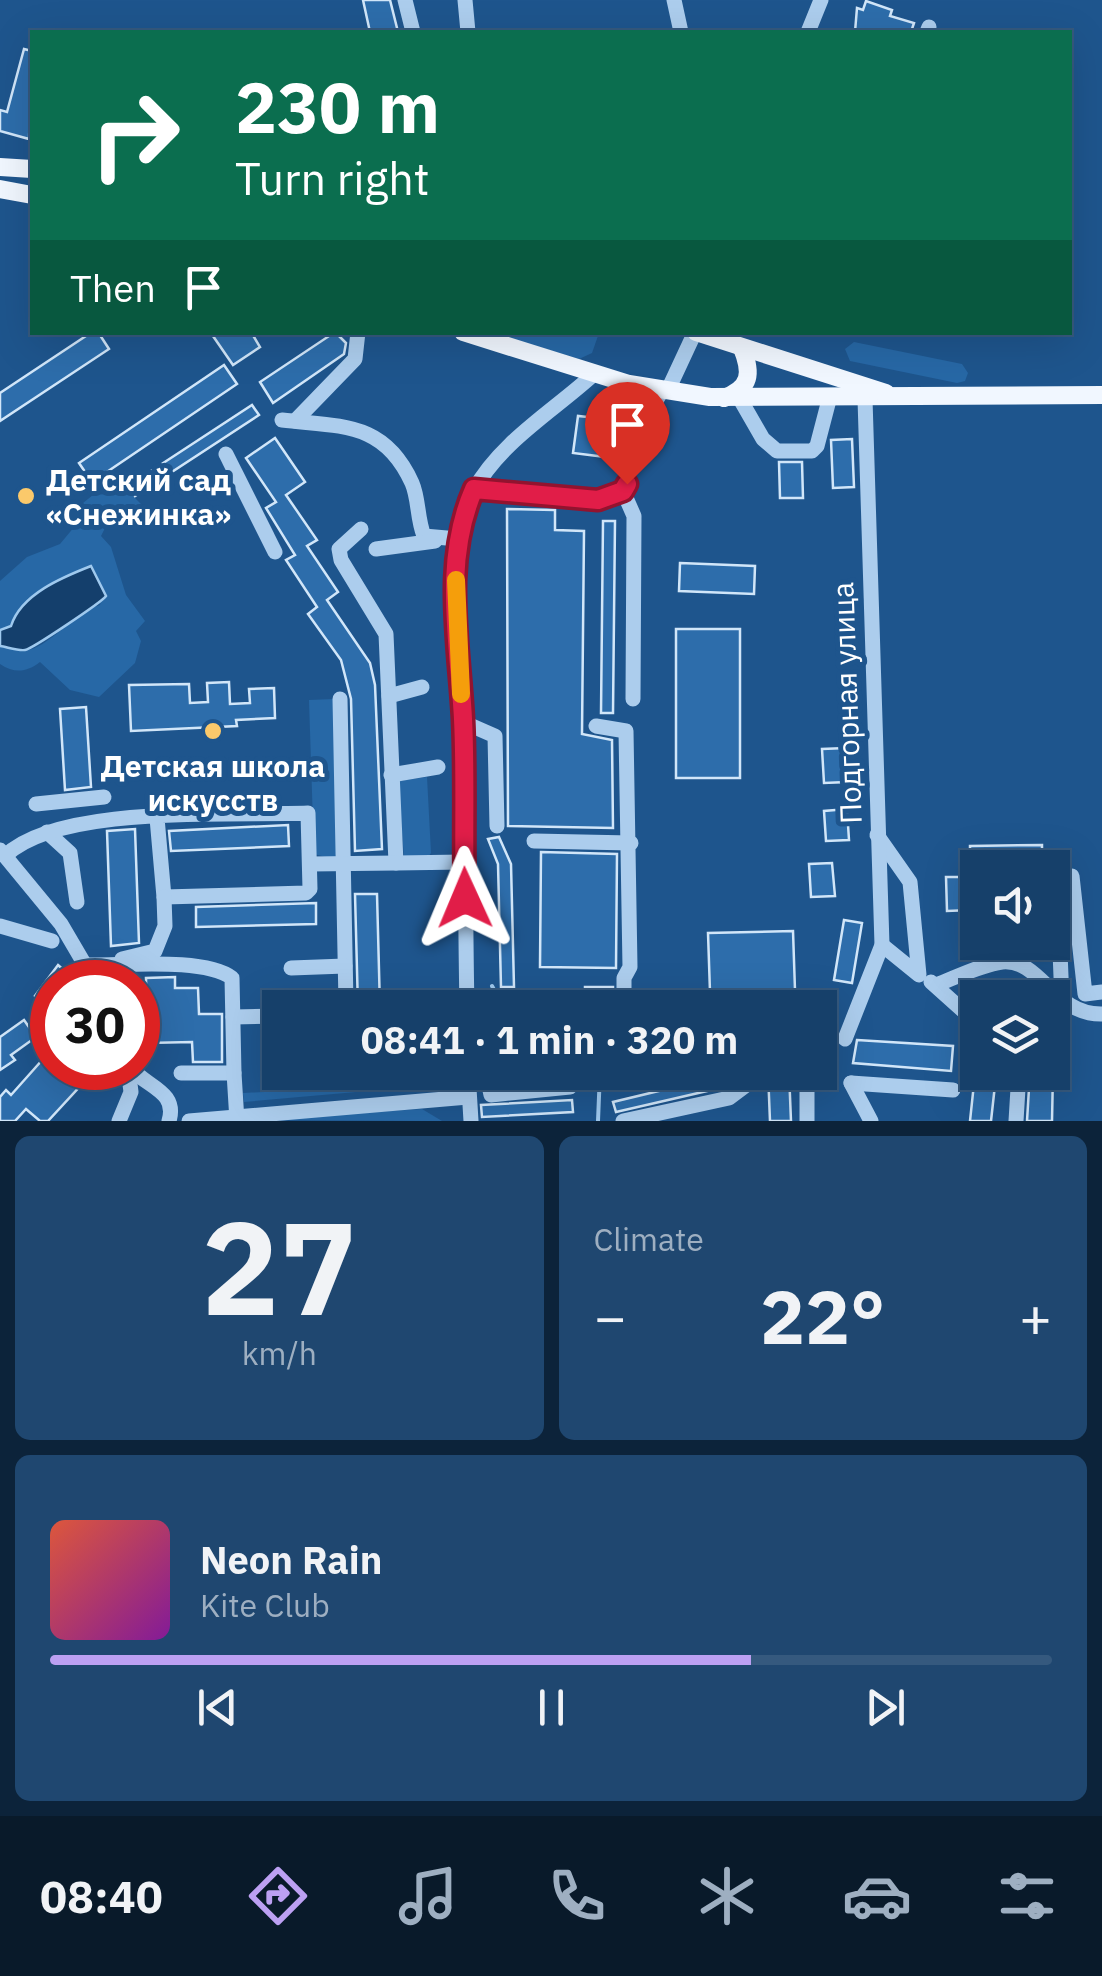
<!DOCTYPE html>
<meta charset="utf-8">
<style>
body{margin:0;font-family:"IBM Plex Sans",sans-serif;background:#1f4770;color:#f1f3f6;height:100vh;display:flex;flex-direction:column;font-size:38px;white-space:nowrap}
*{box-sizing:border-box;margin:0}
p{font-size:32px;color:#9eafc1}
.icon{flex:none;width:55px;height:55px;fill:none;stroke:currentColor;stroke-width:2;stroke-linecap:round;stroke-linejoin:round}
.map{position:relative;height:1121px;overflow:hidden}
.panel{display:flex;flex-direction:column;gap:15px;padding:15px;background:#0c233a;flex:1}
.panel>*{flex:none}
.top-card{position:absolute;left:30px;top:30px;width:1042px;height:305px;border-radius:0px;box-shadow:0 10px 40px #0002,0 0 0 2px #35597e;background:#0b6e4f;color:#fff;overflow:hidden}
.tools{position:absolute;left:960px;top:850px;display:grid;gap:20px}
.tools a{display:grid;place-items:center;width:110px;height:110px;border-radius:0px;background:#16406a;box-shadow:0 10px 40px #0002,0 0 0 2px #35597e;font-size:50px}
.speed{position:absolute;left:30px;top:960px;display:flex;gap:20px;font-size:50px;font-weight:700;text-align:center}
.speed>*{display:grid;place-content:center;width:130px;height:130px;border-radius:50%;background:#16406a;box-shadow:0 10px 40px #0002,0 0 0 2px #35597e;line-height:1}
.speed .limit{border:15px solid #d22;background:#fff;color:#111}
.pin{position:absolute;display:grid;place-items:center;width:85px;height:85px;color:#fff;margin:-102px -42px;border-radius:50% 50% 50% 0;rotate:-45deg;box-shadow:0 0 10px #0007}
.pin .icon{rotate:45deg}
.me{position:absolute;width:110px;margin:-55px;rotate:359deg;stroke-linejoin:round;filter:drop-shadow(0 0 8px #0008)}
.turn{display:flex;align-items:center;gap:35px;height:210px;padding:0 40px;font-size:45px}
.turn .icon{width:130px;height:130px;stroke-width:2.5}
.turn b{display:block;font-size:70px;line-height:85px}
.then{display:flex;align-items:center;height:95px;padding:0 40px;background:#0003;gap:20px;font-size:38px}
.big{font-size:75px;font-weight:700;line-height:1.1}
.panel .tile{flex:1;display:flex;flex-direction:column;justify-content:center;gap:15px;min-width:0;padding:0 35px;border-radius:15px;background:#1f4770}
.panel .dial{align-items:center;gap:0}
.dial b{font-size:130px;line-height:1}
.song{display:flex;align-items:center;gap:30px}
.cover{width:120px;height:120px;border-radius:15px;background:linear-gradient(135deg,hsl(10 70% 55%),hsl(290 70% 35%))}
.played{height:10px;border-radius:5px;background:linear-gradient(90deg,#bca0f2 70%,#35597e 70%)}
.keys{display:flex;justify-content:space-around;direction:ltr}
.heat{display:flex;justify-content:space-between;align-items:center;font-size:55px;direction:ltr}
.panel .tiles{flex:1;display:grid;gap:15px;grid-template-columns:1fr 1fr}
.tile:last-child{grid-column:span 2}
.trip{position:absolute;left:262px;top:990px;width:575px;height:100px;border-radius:0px;background:#16406a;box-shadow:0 10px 40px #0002,0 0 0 2px #35597e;font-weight:700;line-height:100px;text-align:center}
.menu{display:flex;height:160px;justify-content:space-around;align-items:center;background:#091a2a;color:#9eafc1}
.menu .icon{width:70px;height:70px}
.menu .active{color:#bca0f2}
.menu b{font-size:45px;color:#f1f3f6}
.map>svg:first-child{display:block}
</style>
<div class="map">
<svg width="1102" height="1121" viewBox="0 0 1102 1121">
<rect width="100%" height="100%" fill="#1e558d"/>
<!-- green -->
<g fill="#2768a6">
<path d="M492,333H599L592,353L579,359Z"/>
<path d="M854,342L962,364L968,373L965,381L957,383L850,361L845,349Z"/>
<path d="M122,493L132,495L142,505L106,526L101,536L111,547L126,595L145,621L136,631L141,641L135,663L99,697L70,690L40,662C27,672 15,674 0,664V646C7,647 18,651 24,651C50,648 72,613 100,605L103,589L92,566C58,584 28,587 11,626L0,630V581L27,557L60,544L85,514L83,503L93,495Z"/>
<path d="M335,699L336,855L334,859L314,854L309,700Z"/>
<path d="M427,777L431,853L428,857L404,858L398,781Z"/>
<path d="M449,1073L436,1085L244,1102L243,1093L326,1089L334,1081Z"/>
<path d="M422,1109L442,1121L241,1120Z"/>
</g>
<!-- water -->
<path fill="#143f6c" stroke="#9fc9ee" stroke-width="2.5" d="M91,566L106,596C102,602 32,649 25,650C18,651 7,647 0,646V630L11,626C21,594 63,577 91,566Z"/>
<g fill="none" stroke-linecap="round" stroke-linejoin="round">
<!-- stream -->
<g stroke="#9fc9ee" stroke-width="4">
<path d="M492,986L502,1005L512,1008"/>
<path d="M598,1121L600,1072"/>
</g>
</g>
<!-- building -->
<g fill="#2d6dab" stroke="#d1e6f9" stroke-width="2.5">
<path d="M363,0H390L398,32H370Z"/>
<path d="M866,1L892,10L890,16L914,23L911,32H855L857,8L863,10Z"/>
<path d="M24,49L32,51L29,139L0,131V110L7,112Z"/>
<path d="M92,332H98L109,349L0,421V393Z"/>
<path d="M219,332H251L260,347L233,365L213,336Z"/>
<path d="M335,332L346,343L344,354L273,403L260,382Z"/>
<path d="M224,365L237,384L92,482L79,463Z"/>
<path d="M252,405L259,415L135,496L128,486Z"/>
<path d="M598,408L612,411L611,420L632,422L627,442L609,439L606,457L573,453L578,416L596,418Z"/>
<path d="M275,438L305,482L286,495L317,540L307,546L338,592L327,600L370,663L375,685L382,849L355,851L351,699L341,660L308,614L317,607L286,560L295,555L266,508L276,502L246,458Z"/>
<path d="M852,439L854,487L833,488L831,440Z"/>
<path d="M779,462H802L803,498H780Z"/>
<path d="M507,509L555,510V530L584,531L582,734L612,740L613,828L508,826Z"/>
<path d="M603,521H615L613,713H601Z"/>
<path d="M680,563L755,566L754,594L679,591Z"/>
<rect x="676" y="629" width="64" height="149"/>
<path d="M229,682L230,704L250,703L249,689L274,688L275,718L236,720L237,726L131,731L129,685L189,684L190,703L208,702L207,683Z"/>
<path d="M86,707L91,787L65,790L60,709Z"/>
<path d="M846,748L847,782L824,783L822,749Z"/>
<path d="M847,809L849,840L826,841L824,811Z"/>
<path d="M288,825L289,846L171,851L169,831Z"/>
<path d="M135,829L139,943L111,946L107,831Z"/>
<path d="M499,837L511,864L514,987H501L498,864L488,839Z"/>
<path d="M1042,845V868H970V846Z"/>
<path d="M541,852L617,854L616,968L540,967Z"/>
<path d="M832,863L835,896L811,897L809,864Z"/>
<path d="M946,877H970L971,910L947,911Z"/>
<path d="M355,894H377L380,1008H358Z"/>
<path d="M316,903V924L196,927V907Z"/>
<path d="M844,920L862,923L852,983L834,980Z"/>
<path d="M793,931L795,990L710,992L708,933Z"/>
<path d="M58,965L77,982H52V1013L35,996Z"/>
<path d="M175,977V988H198L199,1014H222V1062H193L192,1042L147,1043L146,978Z"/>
<path d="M585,987H613V1008H557L558,995L585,998Z"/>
<path d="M24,1020L36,1037L11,1055L15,1060L0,1070V1037Z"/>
<path d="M857,1040L953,1046L951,1071L853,1063Z"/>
<path d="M52,1049V1068H66L83,1083L48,1121H40L26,1109L15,1121H0V1097L6,1090L11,1095Z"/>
<path d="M768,1072H789L791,1121H770Z"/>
<path d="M1030,1072H1053L1052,1121H1027Z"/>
<path d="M975,1074L996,1076L991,1121H970Z"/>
<path d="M717,1077L720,1088L616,1112L613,1102Z"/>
<path d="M572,1100L573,1112L482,1117L481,1105Z"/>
</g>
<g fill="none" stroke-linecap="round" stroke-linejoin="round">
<!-- minor -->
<g stroke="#accded" stroke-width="15">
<path d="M405,0L413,32"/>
<path d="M465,0L468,32"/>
<path d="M674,0L681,32"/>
<path d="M808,32L821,0"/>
<path d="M927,32L929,27"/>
<path d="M668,390L695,332"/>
<path d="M740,399L763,439L777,451H812L817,446L829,400"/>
<path d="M282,420C341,427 384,421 412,483C419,499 417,519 424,536L458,539"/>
<path d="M295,421L355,359L358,332"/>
<path d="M226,454L275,552"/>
<path d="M474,489L597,500L623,491L647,416L663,389"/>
<path d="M623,491L634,516L633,699"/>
<path d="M361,529L339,549L341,560L386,634L396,863L464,862"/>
<path d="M376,549L435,541"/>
<path d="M389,696L422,687"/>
<path d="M340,699L346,1003"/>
<path d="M463,722L495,736L497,826"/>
<path d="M596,726L626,731L630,967L624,978V1008"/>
<path d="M391,775L438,767"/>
<path d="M36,804L104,797"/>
<path d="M47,832L70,853L77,902"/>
<path d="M877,835L910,882L919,975L882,945"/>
<path d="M534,841L631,843"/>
<path d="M0,850L61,924L95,982"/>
<path d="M5,856C58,804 233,816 308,813L310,889L306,893L164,897L157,818"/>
<path d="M310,864L396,863"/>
<path d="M1072,876L1085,994L1102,992"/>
<path d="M1057,878L1062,1001"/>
<path d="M0,926L52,941"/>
<path d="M122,959L155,951L165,926L164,897"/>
<path d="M85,965C122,966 204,957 232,978L234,1073H181"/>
<path d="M291,968L345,966"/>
<path d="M931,982L978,1024"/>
<path d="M936,985C957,977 980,965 1002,962C1041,958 1053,1015 1102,1014"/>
<path d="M467,1008C465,913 466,818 463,724C460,650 436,558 474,490C501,441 555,410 595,373"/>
<path d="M233,1017L280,1016"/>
<path d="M845,1039L882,945L865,399"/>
<path d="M131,1068C146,1087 178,1091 169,1121"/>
<path d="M468,1072L471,1121"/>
<path d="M486,1072L491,1095L570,1087"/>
<path d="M807,1072V1121"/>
<path d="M234,1073L237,1121"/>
<path d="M326,1073L336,1072"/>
<path d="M851,1083L953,1090"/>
<path d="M851,1083L871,1121"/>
<path d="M119,1121L131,1092L128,1068"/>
<path d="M189,1121L468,1097"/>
<path d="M623,1121L729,1098L749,1083"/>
<path d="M1016,1121L1019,1072"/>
</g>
<!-- major -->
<g stroke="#f1f7ff" stroke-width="18">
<path d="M0,167L32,169"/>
<path d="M0,189L32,195"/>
<path d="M463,332L629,384L710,397L1102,395"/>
<path d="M696,332L886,393"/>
<path d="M724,398C751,388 752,373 742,348"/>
</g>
</g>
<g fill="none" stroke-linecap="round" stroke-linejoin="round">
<defs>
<path id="route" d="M465,898C463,839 466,779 463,719C459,642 442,562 474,489L598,500L623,491L627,484"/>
</defs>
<!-- route casing -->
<use href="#route" stroke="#92132f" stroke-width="25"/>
<!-- route -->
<use href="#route" stroke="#e11d48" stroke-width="18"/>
<!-- slow -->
<path stroke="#f59e0b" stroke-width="18" d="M456,580L461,694"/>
</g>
<!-- markers -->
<g fill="#fbc96b" stroke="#1e558d" stroke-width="4">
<circle cx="26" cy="496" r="10"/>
<circle cx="213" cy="731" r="10"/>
</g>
<g text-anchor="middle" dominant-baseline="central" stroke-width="10" stroke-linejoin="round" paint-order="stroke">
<!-- poi labels -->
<g font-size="30" font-weight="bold" fill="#fff" stroke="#1e558d" text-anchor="start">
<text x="46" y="479">Детский сад<tspan x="46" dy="34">«Снежинка»</tspan></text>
<text x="213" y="765" text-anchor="middle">Детская школа<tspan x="213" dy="34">искусств</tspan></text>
</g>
<!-- street labels -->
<g font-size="30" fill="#fff" stroke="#1e558d">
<text transform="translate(846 703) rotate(-92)">Подгорная улица</text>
</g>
</g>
</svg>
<div class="tools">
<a><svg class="icon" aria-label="sound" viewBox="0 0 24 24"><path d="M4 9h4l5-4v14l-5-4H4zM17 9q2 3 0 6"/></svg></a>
<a><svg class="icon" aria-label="layers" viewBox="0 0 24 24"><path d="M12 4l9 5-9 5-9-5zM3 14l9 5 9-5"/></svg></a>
</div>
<div class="speed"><div class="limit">30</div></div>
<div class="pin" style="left:627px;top:484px;background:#d93025"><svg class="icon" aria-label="arrive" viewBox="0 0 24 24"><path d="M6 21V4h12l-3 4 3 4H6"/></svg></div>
<svg class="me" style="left:465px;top:898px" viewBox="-20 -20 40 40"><path d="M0-17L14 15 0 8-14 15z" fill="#e11d48" stroke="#fff" stroke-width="4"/></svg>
<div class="trip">08:41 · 1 min · 320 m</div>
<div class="top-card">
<div class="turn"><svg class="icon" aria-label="right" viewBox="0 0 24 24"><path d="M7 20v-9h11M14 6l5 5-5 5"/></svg><div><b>230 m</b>Turn right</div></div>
<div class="then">Then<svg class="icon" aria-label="arrive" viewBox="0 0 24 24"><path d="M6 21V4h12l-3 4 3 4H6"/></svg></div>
</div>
</div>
<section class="panel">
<div class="tiles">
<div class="tile dial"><b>27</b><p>km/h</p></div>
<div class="tile"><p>Climate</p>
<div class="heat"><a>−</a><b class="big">22°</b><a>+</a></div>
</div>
<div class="tile">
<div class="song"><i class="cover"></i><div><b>Neon Rain</b><p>Kite Club</p></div></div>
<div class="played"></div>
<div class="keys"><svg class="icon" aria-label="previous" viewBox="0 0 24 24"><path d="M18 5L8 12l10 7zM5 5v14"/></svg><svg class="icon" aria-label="pause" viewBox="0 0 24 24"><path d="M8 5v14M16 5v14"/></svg><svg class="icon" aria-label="next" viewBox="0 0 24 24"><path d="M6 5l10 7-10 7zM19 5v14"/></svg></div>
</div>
</div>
</section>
<nav class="menu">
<b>08:40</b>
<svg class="icon active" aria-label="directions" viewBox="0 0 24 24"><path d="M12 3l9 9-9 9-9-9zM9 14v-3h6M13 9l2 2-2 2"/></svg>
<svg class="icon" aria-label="music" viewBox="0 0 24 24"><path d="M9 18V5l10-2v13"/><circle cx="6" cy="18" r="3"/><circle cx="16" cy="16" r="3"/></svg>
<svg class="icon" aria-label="phone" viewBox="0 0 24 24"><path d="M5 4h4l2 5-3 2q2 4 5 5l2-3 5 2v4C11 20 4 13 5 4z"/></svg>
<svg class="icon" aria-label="climate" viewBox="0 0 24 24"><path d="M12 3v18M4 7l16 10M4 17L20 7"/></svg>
<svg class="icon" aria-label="car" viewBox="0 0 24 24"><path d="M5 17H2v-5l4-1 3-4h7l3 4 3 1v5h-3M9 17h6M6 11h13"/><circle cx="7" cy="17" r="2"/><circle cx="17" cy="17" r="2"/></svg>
<svg class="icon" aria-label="filters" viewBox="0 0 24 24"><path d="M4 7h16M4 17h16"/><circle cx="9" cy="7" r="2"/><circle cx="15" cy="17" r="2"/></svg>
</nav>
